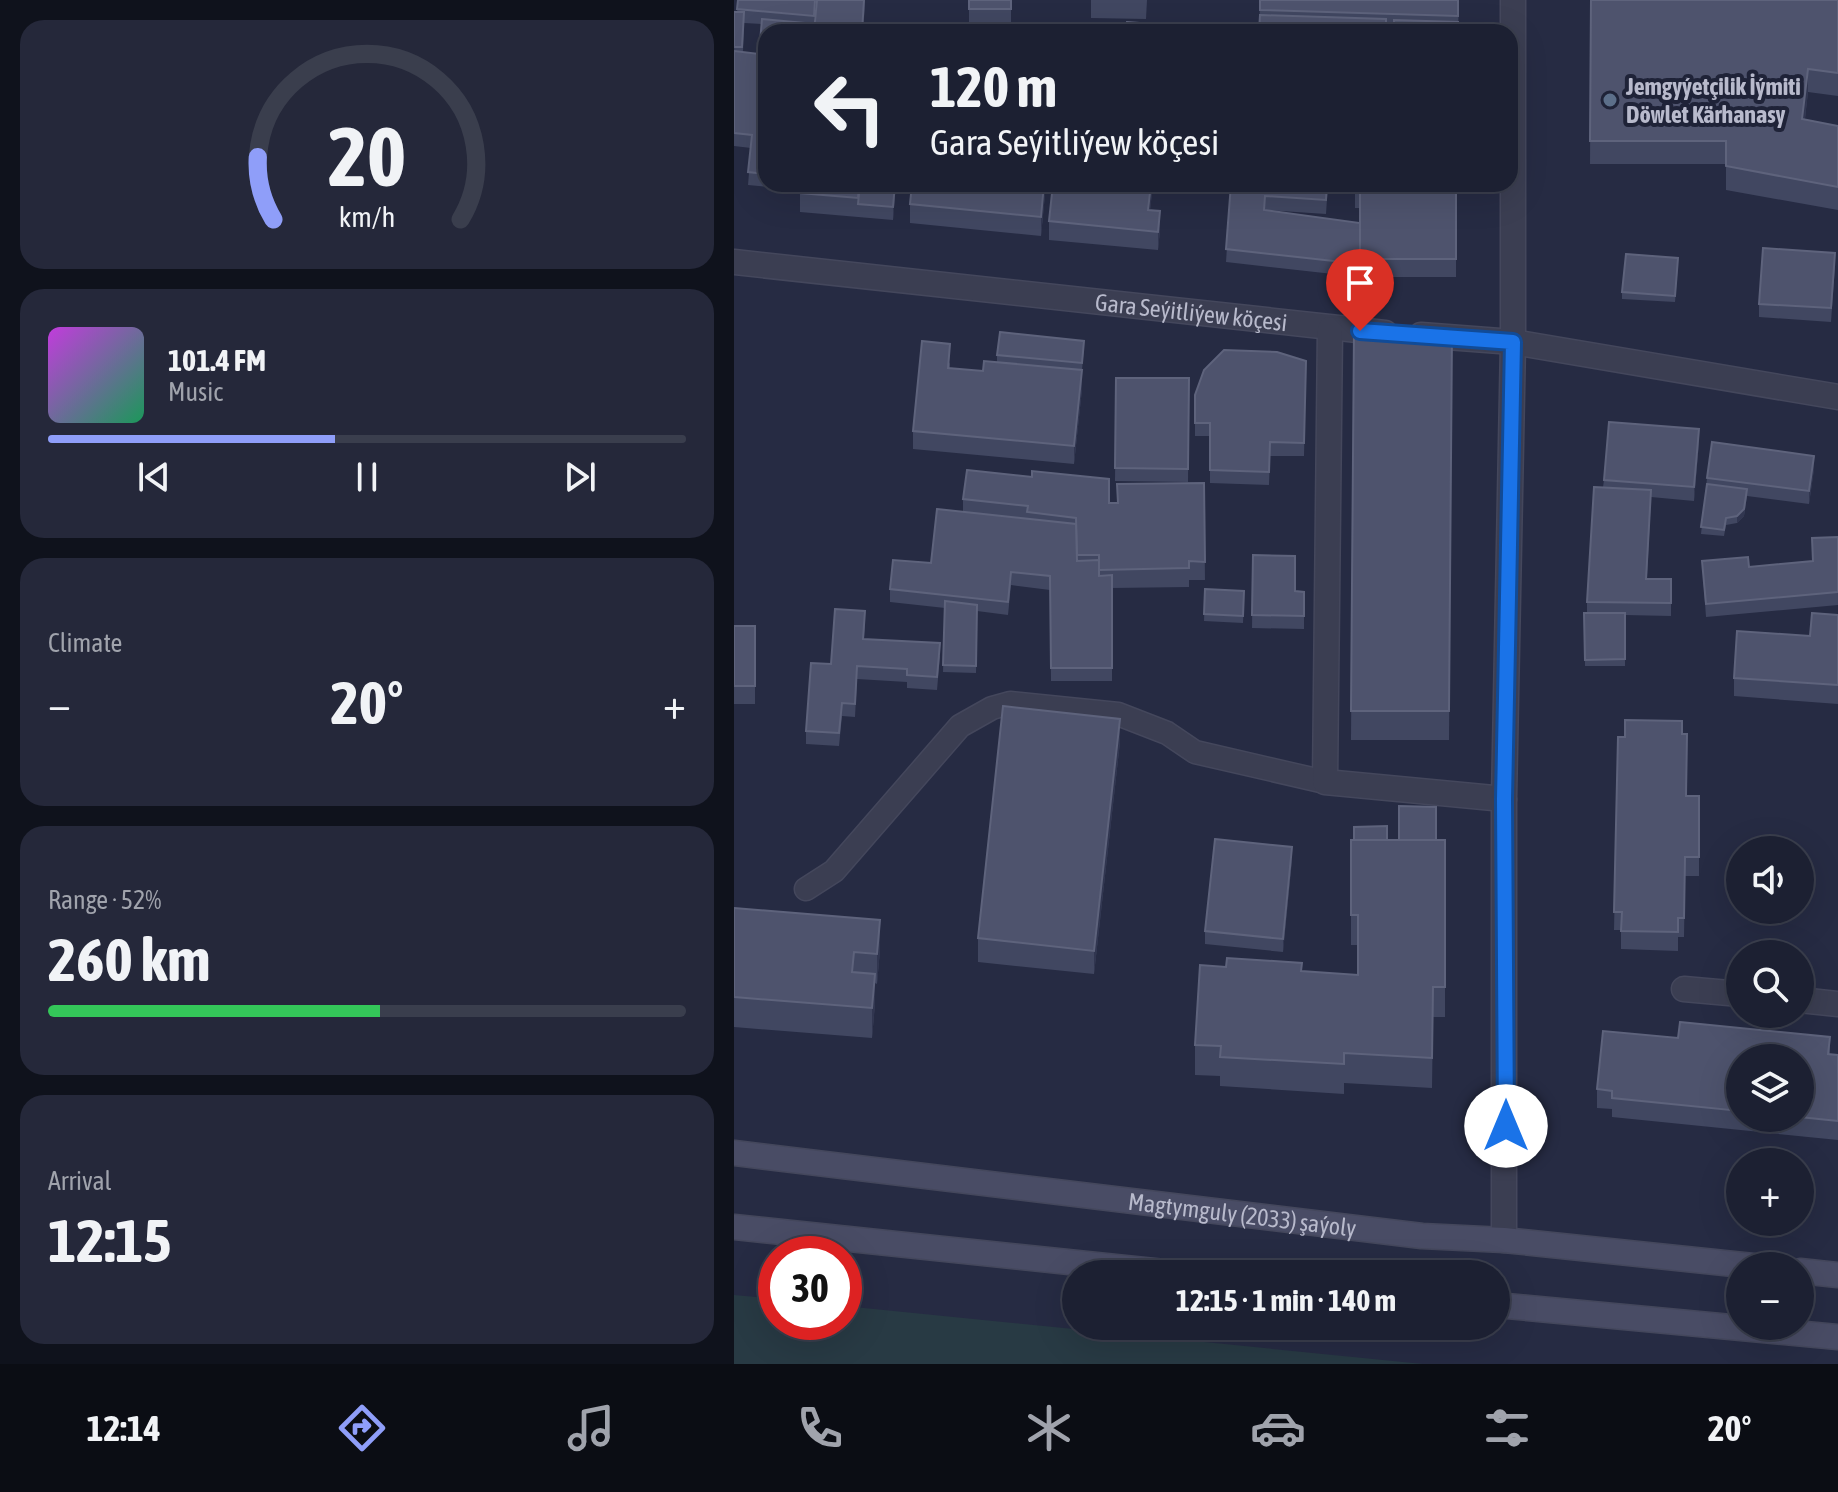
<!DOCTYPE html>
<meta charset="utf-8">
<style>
body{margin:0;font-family:"Asap Condensed",sans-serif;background:#25283a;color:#f1f3f6;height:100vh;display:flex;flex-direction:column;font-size:30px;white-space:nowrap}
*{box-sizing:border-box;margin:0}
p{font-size:26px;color:#a0a3ac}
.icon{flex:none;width:44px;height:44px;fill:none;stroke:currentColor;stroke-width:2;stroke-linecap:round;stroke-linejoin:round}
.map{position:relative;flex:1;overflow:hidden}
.sheet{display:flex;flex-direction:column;gap:20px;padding:20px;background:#0f121c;width:734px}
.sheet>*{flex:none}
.top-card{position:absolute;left:24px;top:24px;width:760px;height:168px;border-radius:24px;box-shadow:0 8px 32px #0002,0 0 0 2px #3a3e4d;background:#1c2032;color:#f1f3f6;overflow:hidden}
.controls{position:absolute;left:992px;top:836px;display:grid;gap:16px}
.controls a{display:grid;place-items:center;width:88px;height:88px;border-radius:50%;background:#1c2032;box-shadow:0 8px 32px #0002,0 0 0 2px #3a3e4d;font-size:40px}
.speed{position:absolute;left:24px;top:1236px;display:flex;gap:16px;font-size:40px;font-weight:700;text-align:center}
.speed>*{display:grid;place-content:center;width:104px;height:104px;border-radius:50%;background:#1c2032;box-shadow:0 8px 32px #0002,0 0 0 2px #3a3e4d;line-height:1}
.speed .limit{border:12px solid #d22;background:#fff;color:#111}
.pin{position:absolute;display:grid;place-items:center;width:68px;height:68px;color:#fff;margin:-82px -34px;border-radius:50% 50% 50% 0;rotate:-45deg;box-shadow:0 0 8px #0007}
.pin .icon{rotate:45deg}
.me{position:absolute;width:88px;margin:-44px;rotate:0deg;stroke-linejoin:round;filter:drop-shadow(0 0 6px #0008)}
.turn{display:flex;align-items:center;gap:28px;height:168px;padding:0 40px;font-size:36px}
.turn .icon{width:104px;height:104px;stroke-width:2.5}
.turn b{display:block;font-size:56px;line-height:68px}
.big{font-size:60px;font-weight:700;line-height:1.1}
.sheet .widget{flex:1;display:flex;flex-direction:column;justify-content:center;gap:12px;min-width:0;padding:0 28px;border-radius:24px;background:#25283a}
.sheet .dial{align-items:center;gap:0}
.dial svg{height:208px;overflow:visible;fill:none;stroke:#3a3e4d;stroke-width:7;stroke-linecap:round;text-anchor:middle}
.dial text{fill:#f1f3f6;stroke:none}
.song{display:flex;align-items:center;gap:24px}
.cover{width:96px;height:96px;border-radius:12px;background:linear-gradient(135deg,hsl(290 70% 55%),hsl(150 70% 35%))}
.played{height:8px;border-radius:4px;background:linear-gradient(90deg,#8f9ef9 45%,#3a3e4d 45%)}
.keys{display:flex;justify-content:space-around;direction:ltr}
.heat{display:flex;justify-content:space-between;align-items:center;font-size:44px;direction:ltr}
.charge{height:12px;border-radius:6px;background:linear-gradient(90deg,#34c759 52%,#3a3e4d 0)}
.trip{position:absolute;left:328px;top:1260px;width:448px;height:80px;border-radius:40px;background:#1c2032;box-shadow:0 8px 32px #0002,0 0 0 2px #3a3e4d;font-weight:700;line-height:80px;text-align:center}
.tabs{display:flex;height:128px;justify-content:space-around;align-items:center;background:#0b0d14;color:#a0a3ac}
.tabs .icon{width:56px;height:56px}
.tabs .on{color:#8f9ef9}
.tabs b{font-size:36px;color:#f1f3f6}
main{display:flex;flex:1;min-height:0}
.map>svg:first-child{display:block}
</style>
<main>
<section class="sheet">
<div class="widget dial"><svg viewBox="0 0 100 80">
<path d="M14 69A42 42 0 1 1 86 69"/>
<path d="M14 69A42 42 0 0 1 8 45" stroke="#8f9ef9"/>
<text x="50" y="56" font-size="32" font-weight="700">20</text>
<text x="50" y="72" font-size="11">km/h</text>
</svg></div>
<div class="widget">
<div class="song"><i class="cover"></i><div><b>101.4 FM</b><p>Music</p></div></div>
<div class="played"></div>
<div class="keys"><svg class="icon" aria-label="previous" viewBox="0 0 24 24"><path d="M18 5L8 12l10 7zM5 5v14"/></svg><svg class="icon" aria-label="pause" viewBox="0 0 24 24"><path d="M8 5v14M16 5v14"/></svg><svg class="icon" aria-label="next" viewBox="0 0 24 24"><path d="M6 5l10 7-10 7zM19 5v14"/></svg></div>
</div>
<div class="widget"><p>Climate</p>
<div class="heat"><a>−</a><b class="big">20°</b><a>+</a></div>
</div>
<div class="widget"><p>Range · 52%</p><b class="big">260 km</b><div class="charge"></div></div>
<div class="widget"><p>Arrival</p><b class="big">12:15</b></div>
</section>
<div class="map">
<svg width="1104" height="1364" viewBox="0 0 1104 1364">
<rect width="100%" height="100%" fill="#262b43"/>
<!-- green -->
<path fill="#283a44" d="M0,1295L42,1299V1322H110V1306L689,1364H0Z"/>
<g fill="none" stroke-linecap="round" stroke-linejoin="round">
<defs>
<path id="lane" d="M72,889L100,871L226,726L258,708L276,703L384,714L433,733L461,752L591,782"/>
<g id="street">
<path id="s1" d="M0,262L651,333"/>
<path d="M596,329L591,782L770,799"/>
<path d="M687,335L779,342L1104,397"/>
<path d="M950,989L1006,994"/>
<path d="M1066,1000L1104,1004"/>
<path d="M770,1240V799L779,342V0"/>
</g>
<g id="secondary">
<path id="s2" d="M0,1153L688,1236L770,1240L1019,1266"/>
<path d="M0,1227L449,1274"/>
<path d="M1066,1271L1104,1275"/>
<path d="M762,1305L1104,1337"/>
</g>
</defs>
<!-- lane casing -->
<use href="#lane" stroke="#44475c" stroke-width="25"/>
<!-- street casing -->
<use href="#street" stroke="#44475c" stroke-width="27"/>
<!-- secondary casing -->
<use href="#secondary" stroke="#44475c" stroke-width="27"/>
<!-- lane -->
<use href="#lane" stroke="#3b3e52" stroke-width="22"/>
<!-- street -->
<use href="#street" stroke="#3b3e52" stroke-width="24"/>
<!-- secondary -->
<use href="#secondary" stroke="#494c65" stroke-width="24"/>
</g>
<!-- wall -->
<g fill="#414761" fill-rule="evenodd">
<path d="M4,0H82L80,24L131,0L129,32H32V184H162L159,220L66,212V190L14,185L17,148L0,146V12H3ZM10,23L28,24L25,54L9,52Z"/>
<path d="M235,0H277V22L235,23Z"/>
<path d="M357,0H413L412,19L357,18Z"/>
<path d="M526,0H725L724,32H525Z"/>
<path d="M857,0H1104V96L1074,92L1071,119L1104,126V210L992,190V164H856Z"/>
<path d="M312,184L307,236L176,223V204Z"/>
<path d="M419,184L416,210L426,230L424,250L315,240V221Z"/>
<path d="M497,184H594L592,214L531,210L626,223V208H621V184H722V277H626L492,262Z"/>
<path d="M944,264L941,302L888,299V292Z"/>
<path d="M1101,266L1097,322L1025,317V304Z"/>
<path d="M620,330L718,331L715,740H617Z"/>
<path d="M350,348L348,370L263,362V355Z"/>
<path d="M572,361L570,456H536L535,485L476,483V436H461V395Z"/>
<path d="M216,362V368L348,389L340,464L179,449V431Z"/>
<path d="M382,378H455L454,482L381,481Z"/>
<path d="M965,442L960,501L917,497L913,579H937V616L891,615V666H851L850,613H853V602L870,480Z"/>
<path d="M1080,469L1075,504L1013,496L1010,516L1003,523L992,525L990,536L967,534L973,478Z"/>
<path d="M470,483L471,580H455V587L378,588V681H317L316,590L277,585L274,615L243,611L242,673L209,672L211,608L156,602V589L197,563L229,511V499L383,503Z"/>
<path d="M1104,537V605L972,617L968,561L1015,567L1078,561Z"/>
<path d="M519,555L561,591L570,592V629L518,628Z"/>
<path d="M471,589L510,591L509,623L470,621Z"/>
<path d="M1104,615V704L1000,696V678L1076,636Z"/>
<path d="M131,624L130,639L206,656L203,690L173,688V682L123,679L121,717L108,716L105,746L72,744V731L97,664Z"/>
<rect x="0" y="626" width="21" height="78"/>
<path d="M948,734L952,796H965V876H951L950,937H944V951L887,949V930H880L884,737Z"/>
<path d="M386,742L360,974L244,962V938Z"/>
<path d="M617,840H711V1017H699L698,1088L610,1083V1094L486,1086V1076L461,1075V1045L568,971L624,975V945H617Z"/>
<path d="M558,860L549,952L471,944V931Z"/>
<path d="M0,908L146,950L143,984L141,983V1004L138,1038L0,1027Z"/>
<path d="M946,1022L1096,1037V1054L1104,1055V1140L878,1117V1109L863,1108V1089L869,1031L944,1038ZM1006,1058H1066V1118H1006Z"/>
</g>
<!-- shaded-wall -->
<g fill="#313650">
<path d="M130,0H131V7L129,32H128Z"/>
<path d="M1074,69V92L1068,142V119Z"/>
<path d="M161,184H162L159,220V207Z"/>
<path d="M310,184H312L307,236V217Z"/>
<path d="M417,184H419L414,229V210Z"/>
<path d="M426,211V230L424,250V232Z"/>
<path d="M348,370V389L340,464V446Z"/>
<path d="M965,429V442L960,501V487Z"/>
<path d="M1080,456V469L1075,504V491Z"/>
<path d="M1013,489L1010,516L1003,523V516Z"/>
<path d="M386,719V742L360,974V951Z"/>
<path d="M558,847V860L549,952V939Z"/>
<path d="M146,920V950L143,984V954Z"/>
<path d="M141,974V1004L138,1038V1008Z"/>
</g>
<!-- building -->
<g fill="#4e536d" stroke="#5e637c" stroke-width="2">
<path d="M4,0H81L80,16L3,9Z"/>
<path d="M83,0H130L128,32H80Z"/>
<rect x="235" y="0" width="42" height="9"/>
<path d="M526,0H724V16L526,10Z"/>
<path d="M857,0H1104V73L1074,69L1068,119L1104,126V187L992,166V141H856Z"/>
<path d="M0,12H10L8,47H0Z"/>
<path d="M526,15L652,19V32H525Z"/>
<path d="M28,19L81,24L80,32H32V174L14,172L18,135L0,133V51L25,54Z"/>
<path d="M660,20L724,22V32H660Z"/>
<path d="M393,22L507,31V32H392Z"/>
<path d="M322,23L362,24L361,32H322Z"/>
<path d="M233,28L276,32H232Z"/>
<path d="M66,184H125L124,198L66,193Z"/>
<path d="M126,184H161L159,207L124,204Z"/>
<path d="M178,184H310L307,217L176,204Z"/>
<path d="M319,184H417L414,210L426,211L424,232L315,221Z"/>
<path d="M497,184H593L592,200L531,196L530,210L626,223V264L492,249Z"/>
<path d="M621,184H722V259H626V190L621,189Z"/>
<path d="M1029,248L1101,253L1097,308L1025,304Z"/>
<path d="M892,254L944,258L941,296L888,292Z"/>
<path d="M620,330L718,331L715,711H617Z"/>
<path d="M266,332L350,341L348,363L263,355Z"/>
<path d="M188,341L216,344L214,368L249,371L250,361L348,370L340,446L179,431Z"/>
<path d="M490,350L543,352L572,361L570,443L536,442L535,472L476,470V423H461V395L470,370Z"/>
<path d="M382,378H455L454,469L381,468Z"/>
<path d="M875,422L965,429L960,487L870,480Z"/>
<path d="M978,442L1080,456L1075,491L973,478Z"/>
<path d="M233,470L298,477V471L375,479V503H384L383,484L470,483L471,562L455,561V568L365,570V555H343L342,518L293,512L294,506L229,499Z"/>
<path d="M973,484L1013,489L1010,509L1003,516L992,518L990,530L967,527Z"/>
<path d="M860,487L917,490L912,579H937V603L853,602Z"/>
<path d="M203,509L342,524L343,561L365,560V576L378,575V668H317L316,576L277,572L274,602L156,589L159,560L197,563Z"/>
<path d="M1104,537V592L972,604L968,561L1014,557L1015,567L1079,561L1078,538Z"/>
<path d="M519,555L561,556V591L570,592V616L518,615Z"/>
<path d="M471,589L510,591L509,616L470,614Z"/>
<path d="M211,601L243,605L242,666L209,665Z"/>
<path d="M101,609L131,611L129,639L206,643L203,677L173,675V669L123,666L121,704L108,703L105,733L72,731L77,663L97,664Z"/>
<path d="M850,613H891V659L851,660Z"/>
<path d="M1078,613L1104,615V685L1000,678L1003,631L1076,636Z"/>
<rect x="0" y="626" width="21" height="60"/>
<path d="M269,706L386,719L360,951L244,938Z"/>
<path d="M891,720L948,721V734H953L952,796H965V857H951L950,918H944V932L887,931L888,912H880L884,737H891Z"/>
<path d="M665,806L702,807V840H665Z"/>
<path d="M653,826V840H620V827Z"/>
<path d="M481,839L558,847L549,939L471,931Z"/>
<path d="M617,840H711V987H699L698,1058L610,1053V1064L486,1057L487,1046L461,1045L466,965L492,967L493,958L568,963L567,971L624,975V915H617Z"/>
<path d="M0,908L146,920L143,954L120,952L118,972L141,974L138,1008L0,997Z"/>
<path d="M946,1022L1096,1037L1094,1054L1104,1055V1121L1066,1117V1058H1006V1111L878,1098V1091L863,1089L869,1031L944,1038Z"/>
</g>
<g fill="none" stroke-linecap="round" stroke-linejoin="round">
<defs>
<path id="route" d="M626,331L779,342L770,799L772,1126"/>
</defs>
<!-- route casing -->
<use href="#route" stroke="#114b97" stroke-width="20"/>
<!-- route -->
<use href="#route" stroke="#1a73e8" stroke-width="14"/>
</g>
<!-- markers -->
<circle fill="#5c6f8a" stroke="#1f2338" stroke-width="3" cx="876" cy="100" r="8"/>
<g text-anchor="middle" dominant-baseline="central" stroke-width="8" stroke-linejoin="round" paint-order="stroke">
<!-- poi labels -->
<g font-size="24" font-weight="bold" fill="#b8bacc" stroke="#1f2338" text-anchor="start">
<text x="892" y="86">Jemgyýetçilik İýmiti<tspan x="892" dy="28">Döwlet Kärhanasy</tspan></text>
</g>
<!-- street labels -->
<g font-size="24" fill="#b8bacc" stroke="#1f2338">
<text stroke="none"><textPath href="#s1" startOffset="460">Gara Seýitliýew köçesi</textPath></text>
<text stroke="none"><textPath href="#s2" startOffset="512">Magtymguly (2033) şaýoly</textPath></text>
</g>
</g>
</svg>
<div class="controls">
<a><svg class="icon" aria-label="sound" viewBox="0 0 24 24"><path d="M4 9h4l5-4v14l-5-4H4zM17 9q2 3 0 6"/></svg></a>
<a><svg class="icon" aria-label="search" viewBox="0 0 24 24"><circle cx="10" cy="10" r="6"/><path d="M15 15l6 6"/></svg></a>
<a><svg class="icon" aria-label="layers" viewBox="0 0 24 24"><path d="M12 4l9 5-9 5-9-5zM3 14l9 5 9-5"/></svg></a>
<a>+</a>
<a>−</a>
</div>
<div class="speed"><div class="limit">30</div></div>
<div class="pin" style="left:626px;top:331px;background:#d93025"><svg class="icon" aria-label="arrive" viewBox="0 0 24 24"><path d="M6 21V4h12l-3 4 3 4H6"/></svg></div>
<svg class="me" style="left:772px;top:1126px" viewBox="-20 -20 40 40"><circle r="19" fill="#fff"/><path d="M0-13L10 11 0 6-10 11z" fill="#1a73e8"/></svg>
<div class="trip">12:15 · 1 min · 140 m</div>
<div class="top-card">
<div class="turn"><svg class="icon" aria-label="left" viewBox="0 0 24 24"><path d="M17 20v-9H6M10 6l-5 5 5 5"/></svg><div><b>120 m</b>Gara Seýitliýew köçesi</div></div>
</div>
</div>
</main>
<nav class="tabs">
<b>12:14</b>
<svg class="icon on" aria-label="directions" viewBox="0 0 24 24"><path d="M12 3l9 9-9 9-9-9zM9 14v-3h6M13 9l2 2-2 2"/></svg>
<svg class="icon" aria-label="music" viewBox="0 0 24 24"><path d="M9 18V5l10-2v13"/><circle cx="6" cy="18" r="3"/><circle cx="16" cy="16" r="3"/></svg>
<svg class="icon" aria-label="phone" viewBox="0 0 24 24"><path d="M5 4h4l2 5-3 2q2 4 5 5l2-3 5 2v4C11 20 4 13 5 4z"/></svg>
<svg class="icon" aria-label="climate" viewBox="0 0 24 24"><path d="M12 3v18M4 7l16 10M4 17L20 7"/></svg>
<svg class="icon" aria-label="car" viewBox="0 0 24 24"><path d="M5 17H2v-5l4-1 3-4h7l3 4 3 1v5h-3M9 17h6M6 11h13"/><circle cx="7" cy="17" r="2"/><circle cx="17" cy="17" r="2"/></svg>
<svg class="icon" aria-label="filters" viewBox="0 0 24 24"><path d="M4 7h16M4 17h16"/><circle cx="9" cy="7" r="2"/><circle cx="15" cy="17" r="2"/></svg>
<b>20°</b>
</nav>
